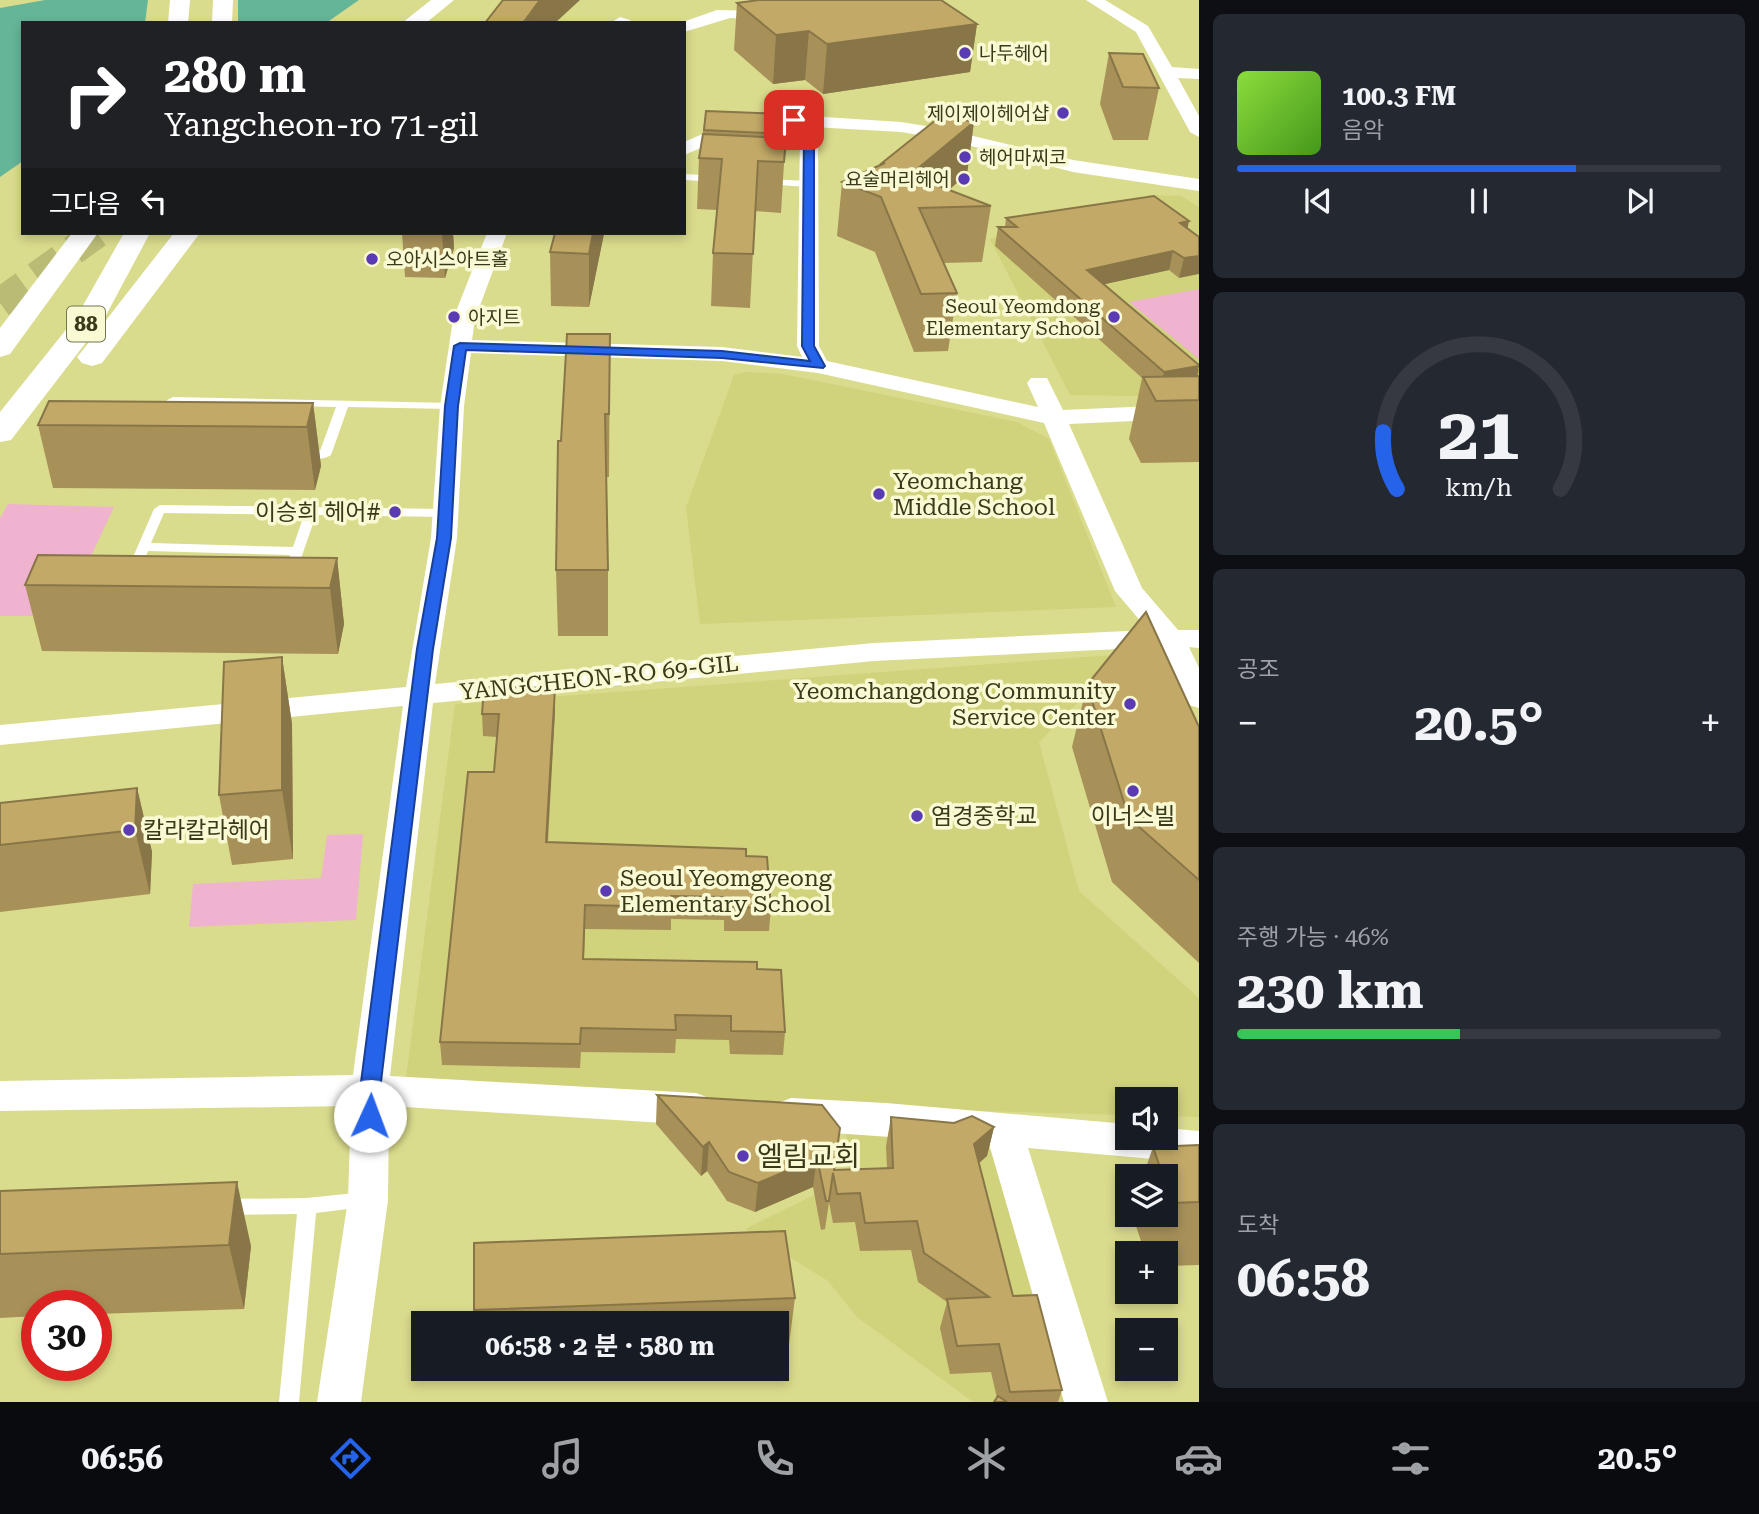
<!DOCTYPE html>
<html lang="ko">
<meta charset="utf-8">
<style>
body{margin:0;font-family:"Roboto Serif","Noto Sans KR",serif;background:#242831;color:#f1f3f6;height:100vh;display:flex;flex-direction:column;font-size:26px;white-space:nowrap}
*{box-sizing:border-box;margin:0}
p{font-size:23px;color:#9ea1a6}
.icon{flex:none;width:38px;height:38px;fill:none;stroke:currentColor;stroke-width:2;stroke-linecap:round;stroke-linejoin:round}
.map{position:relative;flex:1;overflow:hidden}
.panel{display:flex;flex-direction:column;gap:14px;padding:14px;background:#0d0f14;width:560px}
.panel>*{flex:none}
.hud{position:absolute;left:21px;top:21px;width:665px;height:214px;border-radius:0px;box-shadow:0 4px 10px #0003;background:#202124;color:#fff;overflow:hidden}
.controls{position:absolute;left:1115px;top:1087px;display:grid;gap:14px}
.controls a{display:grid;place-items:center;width:63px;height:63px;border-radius:0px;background:#171b24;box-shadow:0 4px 10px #0003;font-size:35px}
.speed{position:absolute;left:21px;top:1290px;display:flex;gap:14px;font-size:35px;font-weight:700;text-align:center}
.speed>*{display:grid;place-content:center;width:91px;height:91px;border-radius:50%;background:#171b24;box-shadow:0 4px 10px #0003;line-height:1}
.speed .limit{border:10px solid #d22;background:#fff;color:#111}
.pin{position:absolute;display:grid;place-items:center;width:60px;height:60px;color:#fff;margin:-30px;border-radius:14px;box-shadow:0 4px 10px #0006}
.me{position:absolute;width:77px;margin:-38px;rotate:2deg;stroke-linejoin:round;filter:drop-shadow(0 0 5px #0008)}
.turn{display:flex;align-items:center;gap:24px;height:147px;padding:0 28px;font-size:32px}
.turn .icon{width:91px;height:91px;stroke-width:2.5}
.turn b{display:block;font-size:49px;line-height:60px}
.then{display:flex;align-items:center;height:66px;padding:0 28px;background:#0003;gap:14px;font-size:26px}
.big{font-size:52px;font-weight:700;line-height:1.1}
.panel .tile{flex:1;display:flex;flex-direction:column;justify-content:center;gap:10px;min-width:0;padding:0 24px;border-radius:10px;background:#242831}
.panel .dial{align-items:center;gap:0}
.dial svg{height:182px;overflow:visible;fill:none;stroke:#363941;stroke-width:7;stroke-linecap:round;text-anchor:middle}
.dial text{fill:#f1f3f6;stroke:none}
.song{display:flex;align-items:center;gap:21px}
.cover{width:84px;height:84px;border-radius:10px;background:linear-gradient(135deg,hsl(90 70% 55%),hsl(100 70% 35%))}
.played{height:7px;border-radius:4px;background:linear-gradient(90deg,#2563eb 70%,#363941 70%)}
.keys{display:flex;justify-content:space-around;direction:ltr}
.heat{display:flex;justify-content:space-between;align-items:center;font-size:38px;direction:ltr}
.charge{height:10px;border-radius:5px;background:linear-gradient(90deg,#34c759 46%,#363941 0)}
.trip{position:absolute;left:411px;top:1311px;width:378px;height:70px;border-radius:0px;background:#171b24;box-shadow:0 4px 10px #0003;font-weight:700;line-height:70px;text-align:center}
.menu{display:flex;height:112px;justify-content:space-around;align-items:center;background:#090b0e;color:#9ea1a6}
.menu .icon{width:49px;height:49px}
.menu .current{color:#2563eb}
.menu b{font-size:32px;color:#f1f3f6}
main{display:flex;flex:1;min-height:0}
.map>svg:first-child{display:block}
</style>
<main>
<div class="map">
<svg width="1199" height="1402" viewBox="0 0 1199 1402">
<rect width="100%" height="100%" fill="#dadc8d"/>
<!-- built -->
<g fill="#d0d27c">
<path d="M1150,195L1181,196L1199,207V397L1070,395L990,239Z"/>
<path d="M746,372L783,374L1017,422L1049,439L1116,607L700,624L686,507L734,375Z"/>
<path d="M1125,654L1039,742L1079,891L1199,998V1117L1166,1116V1099H1127V1115L804,1106L406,1078L455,704Z"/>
<path d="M846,1128L960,1134L1004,1158L1070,1402H973L857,1317L828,1281L745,1229L814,1195L849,1182Z"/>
</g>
<!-- green -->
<g fill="#efb3cf">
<path d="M1199,289V359L1129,302Z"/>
<path d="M8,504L114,507L63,616H0V518Z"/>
<path d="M363,834L356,920L189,927L193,884L321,878L327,835Z"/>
</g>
<!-- water -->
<path fill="#65b599" d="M45,0H359L326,23H23V161L0,177V8Z"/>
<!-- pier -->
<path fill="#dadc8d" d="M148,0H238V23H145Z"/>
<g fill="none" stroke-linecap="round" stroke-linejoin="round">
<!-- highway-tunnel -->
<path stroke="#babc76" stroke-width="30" stroke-dasharray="30 15" stroke-linecap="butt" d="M0,303L97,233"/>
<!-- lane -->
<g fill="#fff" fill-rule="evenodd">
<path d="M684,174L718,176L723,179L718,182L684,180Z"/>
<path d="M766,179L809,181L814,184L809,187L763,184L761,182Z"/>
<path d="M173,397L452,403L458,406L452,409L348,407L331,455C323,461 303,460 295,454L301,451H320L336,407L177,403L169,421H161L159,419L167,400Z"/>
<path d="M160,505L446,509L452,513L446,517L316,515L296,573L290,577L284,573L290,555L148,551L137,576H127L126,573L154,509ZM164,513L304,515L293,547L151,543Z"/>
<path d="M364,1192L371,1194L373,1200L371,1206L316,1213L299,1402H279L297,1214L224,1215L217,1213L215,1207L217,1201L224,1199L307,1198Z"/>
</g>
<!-- street -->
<g fill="#fff" fill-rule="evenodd">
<path d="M838,0H861L807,21L730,18L684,32V23H680L717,10L801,12Z"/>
<path d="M1086,0H1105L1148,26L1172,67L1199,69V79L1178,78L1199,116V137L1190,132L1136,32Z"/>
<path d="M620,17L630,20L632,23L612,22Z"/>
<path d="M794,115L901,122L944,129L1073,160L1199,179V191L1073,172L944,139L901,132L813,127L818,133L819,346L827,361L1038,407L1027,383L1031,378H1047L1063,410L1199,404V418L1069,424L1142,588L1178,630H1199V648L1189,647L1199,668V708L1189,705L1184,698L1160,647L874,661L433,703L390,1076L696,1093L709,1098L715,1109L709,1120L696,1125L389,1106L388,1200L361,1402H317L348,1200L351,1106L0,1111V1081L353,1075L403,706L0,745V725L406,687L431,538L440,406L453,319L487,233H507L475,319L472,340L722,347L802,357L797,346L800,135L790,126L741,131L684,155V142L731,122ZM471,353L722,361L818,373L1044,423L1115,591L1148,630L874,643L435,684L457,538L464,406Z"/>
<path d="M791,1098L886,1103L1127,1124V1138H1166V1128L1199,1131V1163L1028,1148L1108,1402H1064L989,1144L791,1130L778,1125L772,1114L778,1103Z"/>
</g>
<!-- secondary -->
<path fill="#fff" fill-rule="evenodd" d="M431,0H454L426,23H402Z"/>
<!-- highway -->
<g fill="#fff" fill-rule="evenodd">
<path d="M170,0H190L188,23H168Z"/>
<path d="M213,0H233L232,23H212Z"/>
<path d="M72,233H98L10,354L0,357V328Z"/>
<path d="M124,233H150L104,319L11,440L0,442V412L77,316Z"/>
<path d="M174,233H200L102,363L92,366L82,363L77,357L82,351Z"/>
</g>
</g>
<!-- wall -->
<g fill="#a79159">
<path d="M737,3L977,24L970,72L823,94L805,80L773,84L734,50Z"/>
<path d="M1109,53L1159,88L1148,140H1113L1100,104Z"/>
<path d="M706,111L787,114L781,213L755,211L750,308L711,306L713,253L717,210L697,209L699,158Z"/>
<path d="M974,122L967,174L949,190L991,206L982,262L943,263L957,293L948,351L914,352L875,252L837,236L842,182Z"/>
<path d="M1006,218L1188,228L1199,237L1179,278L1169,270L1104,284L1199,370L1198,376H1199V462L1141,463L1129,439L1142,378L995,246L998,227H1005Z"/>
<path d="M402,233H453L454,248L445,278L405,277Z"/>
<path d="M604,233L589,307L551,306L550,252Z"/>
<path d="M610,334L609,477H606L608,570V636H558L556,570L561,441Z"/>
<path d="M313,403L321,466L315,490L53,488L38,425Z"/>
<path d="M337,558L344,624L338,654L42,651L25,585Z"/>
<path d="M282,657L292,724L293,859L232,865L219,795Z"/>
<path d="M1087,685L1199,727V963L1112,882L1072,747Z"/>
<path d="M555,711L548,842L746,856L771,908L769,931H724V920L671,919V930L585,929L584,959L757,969L785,1032L783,1055L730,1054L729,1040L676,1039L675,1053L581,1052L580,1068L442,1065L440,1042L494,772L497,737L483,736L482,714Z"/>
<path d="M137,788L152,852L150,894L0,912V803Z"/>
<path d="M657,1095L822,1105L834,1170L887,1168L886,1146L891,1117L994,1127L987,1156L979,1162L1013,1296L1062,1390L1058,1402H994L997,1398L991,1372L950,1374L940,1328L947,1302L918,1282L911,1250L860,1251L855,1222L833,1223L829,1202L825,1229L821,1230L813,1187L755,1212L727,1201L707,1171L701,1176L656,1124Z"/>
<path d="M1199,1145V1265L1166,1266V1253H1145L1132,1214H1166V1176H1143L1153,1147Z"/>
<path d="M0,1191L251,1246L244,1309L96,1314V1306H37V1316L0,1318Z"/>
<path d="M795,1298L787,1360L777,1361V1323H475L474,1310Z"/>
<path d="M479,1368H582L479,1373Z"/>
</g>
<!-- shaded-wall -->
<g fill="#887648">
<path d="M540,0H580L555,23H523Z"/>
<path d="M977,24L970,72L823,94L827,44Z"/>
<path d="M809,31L805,80L773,84L776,35Z"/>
<path d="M974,122L967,174L928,208L910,175Z"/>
<path d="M1189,221L1185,240L1180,223Z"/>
<path d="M442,233H453L454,248L445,278Z"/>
<path d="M593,233H604V234L589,307V254Z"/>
<path d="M1173,251L1169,270L1083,289L1087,270Z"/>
<path d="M1199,256V274L1179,278L1184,258Z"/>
<path d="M1199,366L1195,386L1159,393L1164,372Z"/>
<path d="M313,403L321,466L315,490L307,427Z"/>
<path d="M337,558L344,624L338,654L330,588Z"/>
<path d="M282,657L292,724L293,859L282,790Z"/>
<path d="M555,688V711L546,865V842Z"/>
<path d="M137,788L152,852L150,894L135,830Z"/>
<path d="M994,1127L987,1156L968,1173L974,1144Z"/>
<path d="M709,1142L707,1171L701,1176L703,1147Z"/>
<path d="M817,1158L813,1187L755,1212L758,1183Z"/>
<path d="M237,1182L251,1246L244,1309L229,1245Z"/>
</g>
<!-- building -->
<g fill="#c2a967" stroke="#887648" stroke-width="2">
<path d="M503,0H540L523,23H485Z"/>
<path d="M759,0H941L977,24L827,44L809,31L776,35L737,3Z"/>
<path d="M1109,53L1143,54L1159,88L1123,87Z"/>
<path d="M706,111L787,114L786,134L704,130Z"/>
<path d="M942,115L974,122L910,175L991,206L919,208L957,293L921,294L881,197L842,182L885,163H882Z"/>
<path d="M703,134L786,138L784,162L758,161L753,254L713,253L722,159L699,158Z"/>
<path d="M1154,196L1189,221L1180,223L1199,237V256L1184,258L1173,251L1087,270L1199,365V366L1164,372L998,227H1017L1006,218Z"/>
<path d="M555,233H593L589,254L550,252Z"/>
<path d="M567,334H610L609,414H605L608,570H556L558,441H561Z"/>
<path d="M1199,376V400L1156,401L1143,377Z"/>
<path d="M49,401L313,403L307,427L38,425Z"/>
<path d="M38,555L337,558L330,588L25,585Z"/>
<path d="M1146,612L1199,727V880L1129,818L1087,685Z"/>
<path d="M282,657V790L219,795L224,662Z"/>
<path d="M484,687L555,688L546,842L746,849V856L767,857L771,908L726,907L725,897L671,896L672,907L585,905L583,959L757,962V969L781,970L785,1032L731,1031V1016L675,1015L676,1030L581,1028L580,1044L440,1042L468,772H494L499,714H482Z"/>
<path d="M137,788L135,830L0,845V803Z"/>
<path d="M657,1095L822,1105L840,1128L834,1170L893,1168L891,1117L954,1123L972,1116L994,1127L974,1144L1013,1296L1037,1295L1062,1390L1010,1392L999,1344L957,1346L947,1299L989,1297L924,1253L917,1221L865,1223L860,1193L837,1194L833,1173L829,1201H826L817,1158L758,1183L729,1172L709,1142L703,1147Z"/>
<path d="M1199,1145V1202L1172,1203L1166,1184V1176H1163L1153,1147Z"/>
<path d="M237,1182L229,1245L0,1254V1191Z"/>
<path d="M785,1231L795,1298L474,1310V1243Z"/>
<path d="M998,1396L1007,1402H994Z"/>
</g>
<!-- route -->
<path fill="#2563eb" stroke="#184099" stroke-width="2" d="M791,118H798L814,133V346L825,366L823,368L722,358L466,350L458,406L451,538L433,649L380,1090L381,1116L378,1122L370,1124L363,1122L360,1116V1090L417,649L437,538L445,406L454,346L460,343L722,351L810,361L802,346L804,134L791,122Z"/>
<!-- markers -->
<g fill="#5a3bb3" stroke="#f9fad4" stroke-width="2.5">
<circle cx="965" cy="53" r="7"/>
<circle cx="1063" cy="113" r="7"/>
<circle cx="965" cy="157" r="7"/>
<circle cx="964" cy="179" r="7"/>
<circle cx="372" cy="259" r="7"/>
<circle cx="454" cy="317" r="7"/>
<circle cx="1114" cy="317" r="7"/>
<circle cx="879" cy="494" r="7"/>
<circle cx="395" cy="512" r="7"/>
<circle cx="1130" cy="704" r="7"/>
<circle cx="1133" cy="791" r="7"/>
<circle cx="917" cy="816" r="7"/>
<circle cx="129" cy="830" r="7"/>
<circle cx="606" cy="891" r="7"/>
<circle cx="743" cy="1156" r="7"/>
</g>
<g text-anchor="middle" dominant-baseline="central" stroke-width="7" stroke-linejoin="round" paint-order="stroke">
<!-- far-poi labels -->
<g font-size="19" fill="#3a3a1a" stroke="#f9fad4" text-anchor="start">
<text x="979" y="53">나두헤어</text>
<text x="1049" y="113" text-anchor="end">제이제이헤어샵</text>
<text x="979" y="157">헤어마찌코</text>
<text x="950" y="179" text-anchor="end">요술머리헤어</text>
<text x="386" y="259">오아시스아트홀</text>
<text x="1100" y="306" text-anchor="end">Seoul Yeomdong<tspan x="1100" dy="22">Elementary School</tspan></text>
<text x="468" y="317">아지트</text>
</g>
<!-- shield labels -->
<rect fill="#f9fad4" stroke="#737452" stroke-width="2" x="67" y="306.5" width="38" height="35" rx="5"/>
<g font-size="21" font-weight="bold" fill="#3a3a1a">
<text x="86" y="324">88</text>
</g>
<!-- poi labels -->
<g font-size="23" fill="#3a3a1a" stroke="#f9fad4" text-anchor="start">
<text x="893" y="481">Yeomchang<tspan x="893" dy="26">Middle School</tspan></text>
<text x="381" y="512" text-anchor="end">이승희 헤어#</text>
<text x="1116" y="691" text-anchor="end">Yeomchangdong Community<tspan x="1116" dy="26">Service Center</tspan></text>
<text x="931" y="816">염경중학교</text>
<text x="1133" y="816" text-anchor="middle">이너스빌</text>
<text x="143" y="830">칼라칼라헤어</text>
<text x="620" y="878">Seoul Yeomgyeong<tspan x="620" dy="26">Elementary School</tspan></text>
</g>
<!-- street labels -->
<g font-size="23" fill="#3a3a1a" stroke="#f9fad4">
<text transform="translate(599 678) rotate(-6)">YANGCHEON-RO 69-GIL</text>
</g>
<!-- near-poi labels -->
<g font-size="28" fill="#3a3a1a" stroke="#f9fad4" text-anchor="start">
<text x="757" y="1156">엘림교회</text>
</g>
</g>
</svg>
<div class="controls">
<a><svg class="icon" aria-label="sound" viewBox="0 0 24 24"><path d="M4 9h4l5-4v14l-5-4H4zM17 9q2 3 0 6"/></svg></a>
<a><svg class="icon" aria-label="layers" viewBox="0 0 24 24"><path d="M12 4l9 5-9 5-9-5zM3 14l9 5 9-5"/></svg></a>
<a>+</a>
<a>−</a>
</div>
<div class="speed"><div class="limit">30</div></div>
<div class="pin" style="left:794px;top:120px;background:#d93025"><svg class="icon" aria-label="arrive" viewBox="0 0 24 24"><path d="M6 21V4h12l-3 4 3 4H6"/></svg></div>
<svg class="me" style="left:370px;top:1116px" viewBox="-20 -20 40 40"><circle r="19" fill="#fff"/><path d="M0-13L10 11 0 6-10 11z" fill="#2563eb"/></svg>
<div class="trip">06:58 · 2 분 · 580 m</div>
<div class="hud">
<div class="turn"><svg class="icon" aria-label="right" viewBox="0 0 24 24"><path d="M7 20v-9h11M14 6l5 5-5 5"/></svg><div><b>280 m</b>Yangcheon-ro 71-gil</div></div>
<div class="then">그다음<svg class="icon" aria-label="left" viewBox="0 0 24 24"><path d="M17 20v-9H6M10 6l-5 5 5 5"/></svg></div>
</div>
</div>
<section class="panel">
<div class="tile">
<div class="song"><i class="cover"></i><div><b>100.3 FM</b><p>음악</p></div></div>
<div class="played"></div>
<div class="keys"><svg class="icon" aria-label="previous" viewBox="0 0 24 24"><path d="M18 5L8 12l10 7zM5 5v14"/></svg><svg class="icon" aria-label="pause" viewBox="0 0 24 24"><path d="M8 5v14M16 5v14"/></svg><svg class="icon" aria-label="next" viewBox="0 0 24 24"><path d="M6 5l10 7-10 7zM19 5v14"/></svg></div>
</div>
<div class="tile dial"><svg viewBox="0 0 100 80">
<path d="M14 69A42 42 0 1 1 86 69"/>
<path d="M14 69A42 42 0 0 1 8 44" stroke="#2563eb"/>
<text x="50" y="56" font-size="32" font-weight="700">21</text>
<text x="50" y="72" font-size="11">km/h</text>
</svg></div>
<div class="tile"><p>공조</p>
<div class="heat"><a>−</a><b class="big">20.5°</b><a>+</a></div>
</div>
<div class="tile"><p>주행 가능 · 46%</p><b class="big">230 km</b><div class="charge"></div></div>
<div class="tile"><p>도착</p><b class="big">06:58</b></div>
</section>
</main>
<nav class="menu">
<b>06:56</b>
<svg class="icon current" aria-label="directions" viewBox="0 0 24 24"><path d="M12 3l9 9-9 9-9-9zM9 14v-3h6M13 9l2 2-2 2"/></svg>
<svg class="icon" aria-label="music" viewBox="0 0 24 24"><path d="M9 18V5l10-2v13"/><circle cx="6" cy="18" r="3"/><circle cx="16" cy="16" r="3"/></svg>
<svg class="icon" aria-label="phone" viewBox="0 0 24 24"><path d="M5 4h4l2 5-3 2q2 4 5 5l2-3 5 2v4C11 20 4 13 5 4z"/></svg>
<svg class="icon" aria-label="climate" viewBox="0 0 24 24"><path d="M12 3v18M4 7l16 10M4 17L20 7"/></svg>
<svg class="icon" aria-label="car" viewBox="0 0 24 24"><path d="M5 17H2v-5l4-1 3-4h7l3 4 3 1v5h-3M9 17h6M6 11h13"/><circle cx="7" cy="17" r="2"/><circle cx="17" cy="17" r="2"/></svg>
<svg class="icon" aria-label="filters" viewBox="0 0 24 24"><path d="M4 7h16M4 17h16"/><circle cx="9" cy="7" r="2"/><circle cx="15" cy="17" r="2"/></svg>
<b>20.5°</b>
</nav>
